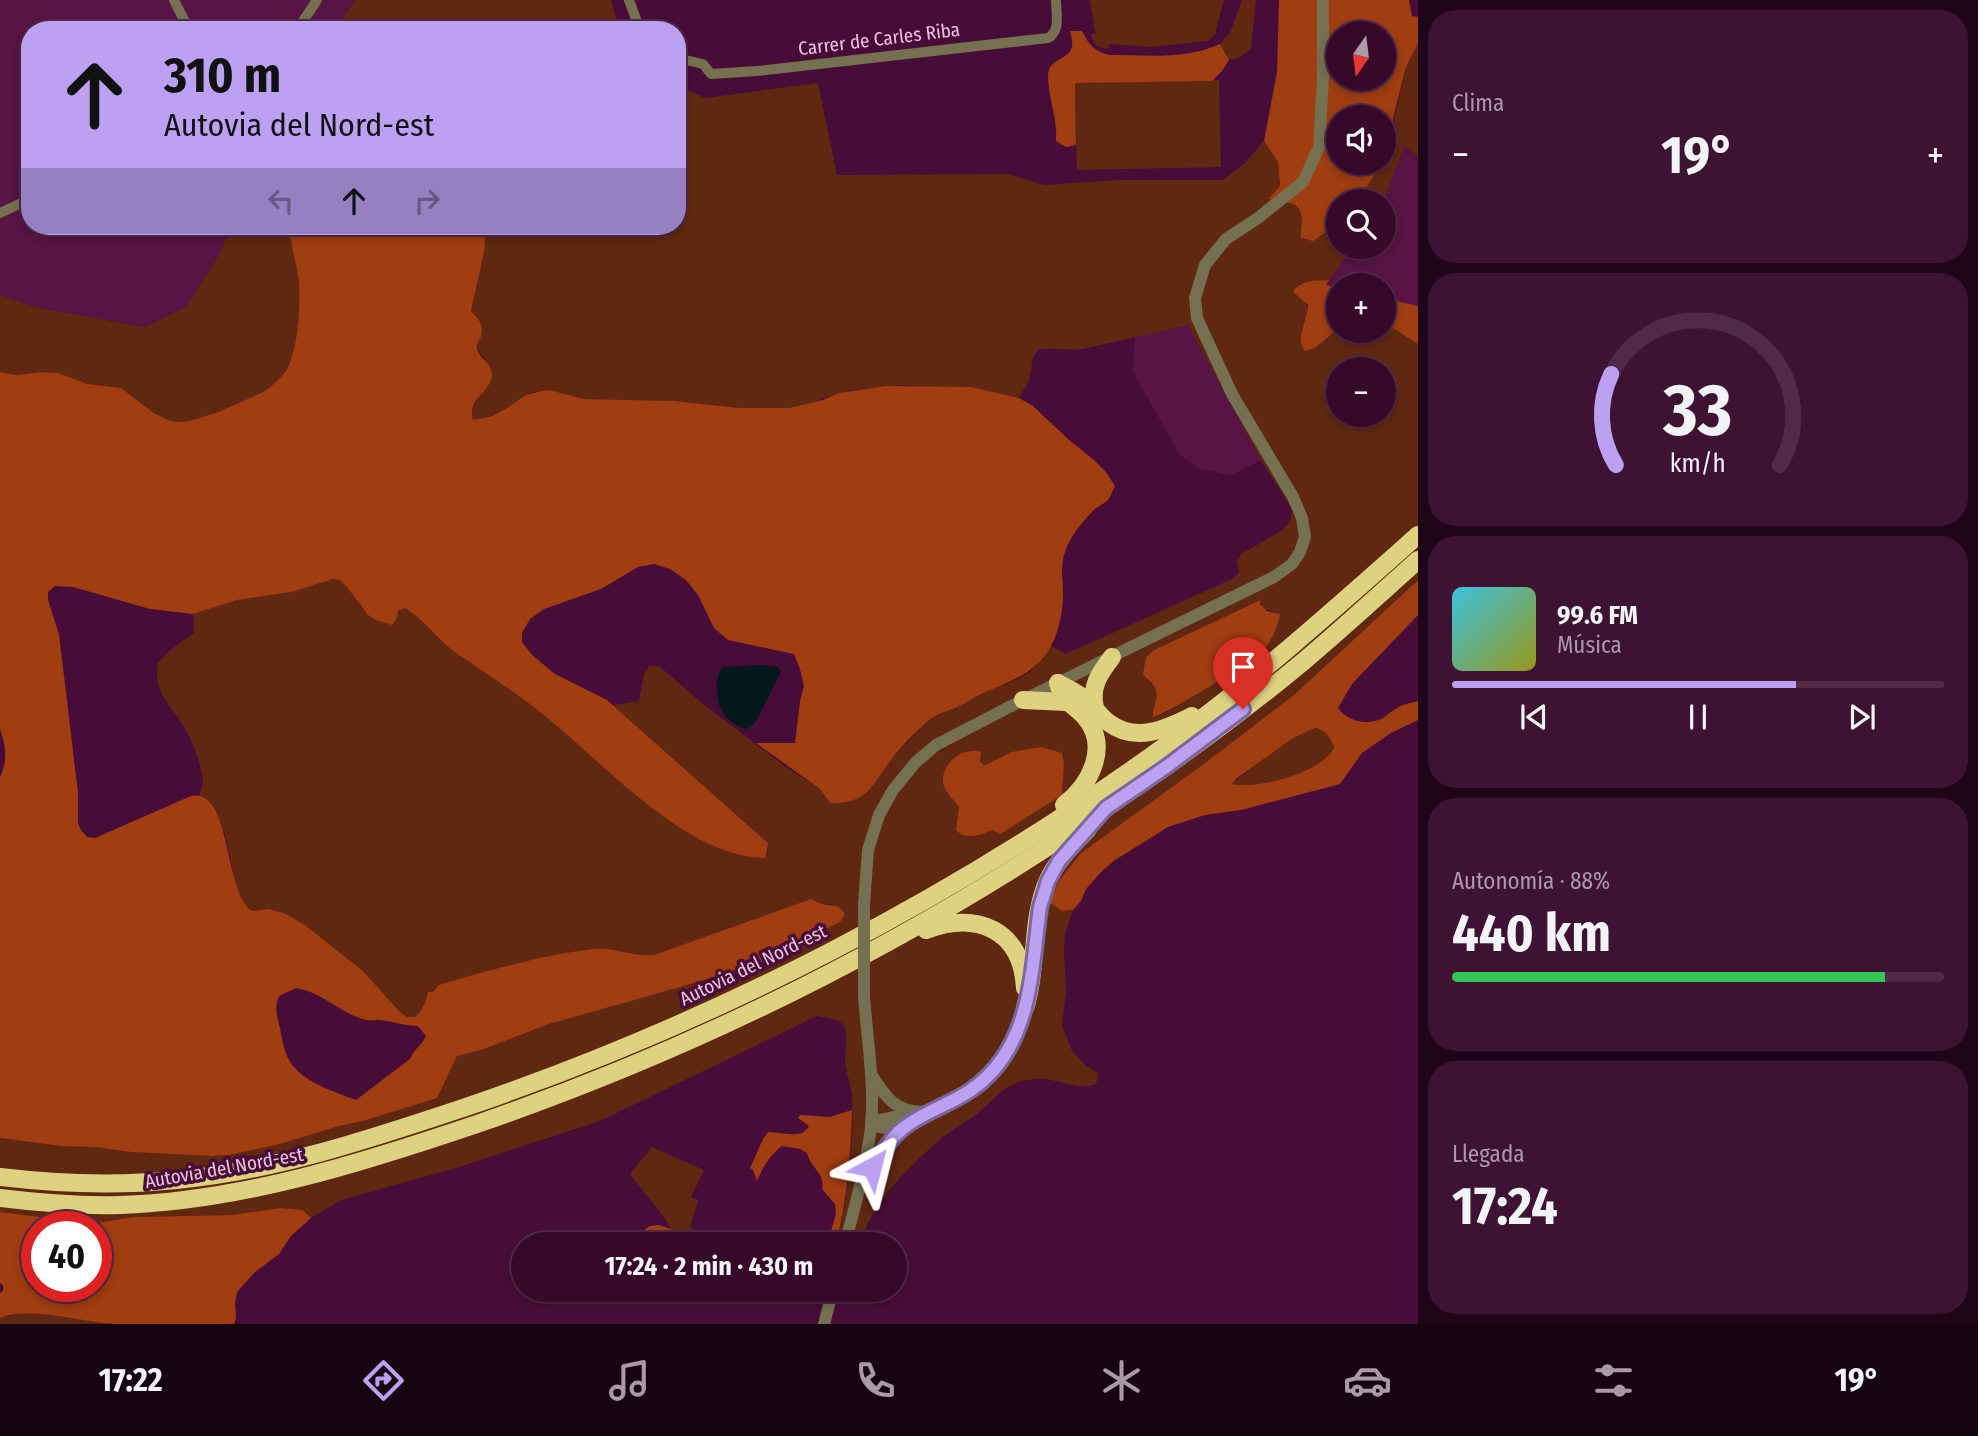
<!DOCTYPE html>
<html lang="es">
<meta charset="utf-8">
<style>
body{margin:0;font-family:"Fira Sans Condensed",sans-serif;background:#3d1232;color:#f1f3f6;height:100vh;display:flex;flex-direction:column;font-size:26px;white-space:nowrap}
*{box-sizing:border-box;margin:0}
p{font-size:23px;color:#aa9aa8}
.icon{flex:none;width:38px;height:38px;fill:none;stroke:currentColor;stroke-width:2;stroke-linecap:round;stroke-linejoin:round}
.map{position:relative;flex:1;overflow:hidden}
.details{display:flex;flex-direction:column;gap:10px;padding:10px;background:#1e0517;width:560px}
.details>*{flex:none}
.top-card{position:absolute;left:21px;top:21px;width:665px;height:214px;border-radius:28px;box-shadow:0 4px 10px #0003,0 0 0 2px #502a47;background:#bca0f2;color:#111;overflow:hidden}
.needle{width:46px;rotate:194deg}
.buttons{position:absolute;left:1326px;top:21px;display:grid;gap:14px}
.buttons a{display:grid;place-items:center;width:70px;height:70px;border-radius:50%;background:#36092a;box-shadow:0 4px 10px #0003,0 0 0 2px #502a47;font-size:35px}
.speed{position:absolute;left:21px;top:1211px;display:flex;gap:14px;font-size:35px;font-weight:700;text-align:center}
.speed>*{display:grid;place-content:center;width:91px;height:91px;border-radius:50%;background:#36092a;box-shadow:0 4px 10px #0003,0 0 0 2px #502a47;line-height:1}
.speed .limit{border:10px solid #d22;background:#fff;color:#111}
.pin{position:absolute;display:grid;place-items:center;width:60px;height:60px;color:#fff;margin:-72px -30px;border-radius:50% 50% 50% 0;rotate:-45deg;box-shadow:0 0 7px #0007}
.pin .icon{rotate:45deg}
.me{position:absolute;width:77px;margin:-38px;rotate:38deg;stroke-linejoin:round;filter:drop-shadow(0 0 5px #0008)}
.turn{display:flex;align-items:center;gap:24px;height:147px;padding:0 28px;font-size:32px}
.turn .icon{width:91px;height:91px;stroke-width:2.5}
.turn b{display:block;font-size:49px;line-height:60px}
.lanes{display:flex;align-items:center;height:66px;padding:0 28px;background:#0003;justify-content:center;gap:35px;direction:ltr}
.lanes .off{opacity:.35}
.big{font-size:52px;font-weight:700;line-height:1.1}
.details .card{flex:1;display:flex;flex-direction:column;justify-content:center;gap:10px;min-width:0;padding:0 24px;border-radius:28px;background:#3d1232}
.details .dial{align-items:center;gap:0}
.dial svg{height:182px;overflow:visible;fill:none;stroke:#502a47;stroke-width:7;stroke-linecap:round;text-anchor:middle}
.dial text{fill:#f1f3f6;stroke:none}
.song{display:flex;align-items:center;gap:21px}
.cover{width:84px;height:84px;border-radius:10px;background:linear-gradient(135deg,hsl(190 70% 55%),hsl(60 70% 35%))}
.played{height:7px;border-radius:4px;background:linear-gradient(90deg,#bca0f2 70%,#502a47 70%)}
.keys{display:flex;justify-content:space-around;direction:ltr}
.heat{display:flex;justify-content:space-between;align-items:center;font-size:38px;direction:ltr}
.charge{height:10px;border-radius:5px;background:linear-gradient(90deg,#34c759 88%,#502a47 0)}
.trip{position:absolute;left:511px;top:1232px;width:396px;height:70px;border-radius:35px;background:#36092a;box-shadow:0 4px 10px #0003,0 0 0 2px #502a47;font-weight:700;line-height:70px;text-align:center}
.tabs{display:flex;height:112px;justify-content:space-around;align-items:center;background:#160411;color:#aa9aa8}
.tabs .icon{width:49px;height:49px}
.tabs .selected{color:#bca0f2}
.tabs b{font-size:32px;color:#f1f3f6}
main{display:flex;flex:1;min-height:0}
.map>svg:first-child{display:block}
</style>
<main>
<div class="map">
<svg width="1418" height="1324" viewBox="0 0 1418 1324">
<rect width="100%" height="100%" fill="#480c38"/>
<!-- built -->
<g fill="#571444">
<path d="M0,0H355L334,30H30V226H232L217,258L186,307L145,327L39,308L0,295Z"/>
<path d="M1405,146L1418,157V306L1384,298V285H1339V288L1325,285L1353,247H1384L1383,201Z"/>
<path d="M1188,325L1261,460L1232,475L1199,469L1180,455L1133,372L1135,336Z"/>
</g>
<!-- green -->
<g fill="#602811" fill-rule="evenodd">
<path d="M355,0H611L619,30H334Z"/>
<path d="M1090,0H1224L1215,34L1208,41L1151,47L1109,44L1108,49L1099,47L1094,43L1091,34L1095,33Z"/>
<path d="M1242,0H1256L1251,48L1239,58L1229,60L1220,44L1230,33Z"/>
<path d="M1418,43V157L1405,146L1383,201H1358L1382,163H1384L1406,67Z"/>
<path d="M1219,80L1221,167L1077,170L1075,83Z"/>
<path d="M818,83L837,175L1008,174L1044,185L1117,180H1223L1245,163L1264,141L1278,162L1280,186L1268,199L1294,204C1305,213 1301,225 1301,238C1316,245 1327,232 1339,224V247H1353L1329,280L1305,282L1298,285L1297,296L1305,301L1308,309L1300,339L1319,346L1331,333L1339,329V331H1384V326L1394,329L1418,344V580L1295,694L1205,763L1081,853L1058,882L1050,903C1057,908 1064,914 1073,910L1065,934L1064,951L1066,992L1062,1025L1072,1051L1086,1066L1097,1072L1098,1076L1096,1084C1078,1091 1061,1080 1044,1079C1037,1078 1029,1080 1022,1081C1001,1086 992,1103 975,1115C965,1123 954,1128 944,1136C911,1165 872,1201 860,1244H836C848,1198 854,1147 852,1099C852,1086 846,1074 845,1061C845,1053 848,1036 845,1029C842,1018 826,1018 817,1016L600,1121L456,1168L341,1200L311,1218L303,1210L292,1209L280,1208L231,1215L133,1217L103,1222L41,1217L0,1212V1138L60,1146L94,1147L131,1152L211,1156L230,1155L280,1144L339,1126L363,1121L436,1098L457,1056L481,1050L549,1024L765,961L834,925L833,904L825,905L811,899L654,955L646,956L621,951L595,949L508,965L428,992C425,1003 423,1010 415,1017H407L400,1012L363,971L305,925L284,913L268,909L252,911C234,898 234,875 230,856C226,838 218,801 199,795L203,785V780C200,763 195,747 187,732C174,707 152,694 158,663L169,651L194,633L193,614L237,600L292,592L333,579L341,581L353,593L362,609L398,611L405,608C421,618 432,632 445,644C452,651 462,657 471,663C495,680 521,697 545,715C602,762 689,858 766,858L768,851V843L613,705L639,701L644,674L649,666H659L703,704L786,767L820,789L830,803L861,796L873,786L892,758L926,723L940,713L956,708L984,692L1016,680L1030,672L1051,646L1066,654L1232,579L1239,573L1237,560L1241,554L1281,531L1290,522L1293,510L1261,460L1188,325L1083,349C1068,351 1053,347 1038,350L1033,357L1029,381L1019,398L971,387L937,388L903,385L854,390L839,393L806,405L789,408H740L675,401L582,399L550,390L533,392L504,410L481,420H473C470,408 476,404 479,393C482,382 483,370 485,359C473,348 477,332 477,317L471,311L484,253L486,226H677V85L705,98ZM1339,369H1384V415H1339ZM1259,600L1262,608L1280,614L1272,636L1264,649L1231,673L1167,712L1157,716L1154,706C1163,687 1151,688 1143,674L1154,650ZM1041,747L1064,764L1062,795L1035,811L986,832L970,837L960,834L956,830L959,807C955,801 948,795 945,788C937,772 956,754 970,750L981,757L980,762L984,765L1000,758Z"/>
<path d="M232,226H289C291,242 296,258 298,274C301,301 299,340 289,365C285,375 272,386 263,392L216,413L185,422H176L168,420L154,413L121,388L88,384L58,373L42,372L16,375L0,372V295L39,308L145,327L186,307L217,258Z"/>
<path d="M1315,728C1325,728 1331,738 1334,747C1332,751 1331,754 1328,757C1313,773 1252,790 1232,784L1262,759L1293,738Z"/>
<path d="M652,1147L704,1170L691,1197L698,1201L690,1227L697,1233L693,1244H686C679,1236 669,1229 666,1220L630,1174Z"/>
<path d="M25,1313L68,1317L112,1324H0V1318L2,1317Z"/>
</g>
<!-- forest -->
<g fill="#a03d11" fill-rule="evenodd">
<path d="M1279,0H1409L1412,16L1418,17V43L1406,67L1394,114L1387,156L1384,160V117H1339V163H1382L1358,201H1339V224L1313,241L1301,238C1300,225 1306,213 1294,204L1268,199L1280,186L1278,162L1264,141L1277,72ZM1339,33H1384V79H1339Z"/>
<path d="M1070,31H1082C1089,45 1095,52 1110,55C1147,55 1185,60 1220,44L1229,60L1222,71L1212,81L1075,83L1076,145L1066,147L1056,141C1058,119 1048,98 1048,75C1049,58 1069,60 1072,47C1073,43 1071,35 1070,31Z"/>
<path d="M289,226H486L484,253L471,311C478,318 484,325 481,336C480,339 477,343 477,346C477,358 493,363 492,375C490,394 467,397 473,420L489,417L504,410L526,395L541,391L550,390L583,399L675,401L740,408H789L823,400L839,393L886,386L971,387L1019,398L1033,406L1069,440L1094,460L1105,471L1115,486C1113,490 1111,496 1108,500C1105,503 1099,506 1095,509C1083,520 1070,537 1065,552C1060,566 1063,580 1063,594C1063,611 1059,631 1051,646C1036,674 1010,681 983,693C974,697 965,704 955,708C945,712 936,714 927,722C915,733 900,747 891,760C871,787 867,804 830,803L820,789L756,743H795L800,701L804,686L800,669L794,654L728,640L714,628L698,595L686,580L670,569L654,564L638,567L601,589L544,609L530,619L522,633V642L532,655L555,674L607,700L768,843L766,858C686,858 604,763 545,716C522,697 495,680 471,663C462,657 452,651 445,644C432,632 421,618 405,608L398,611L397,618L392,625L376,620L368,615L347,587L341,581L333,579L292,592L237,600L193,614L150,609L73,587L55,586L48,592V600L59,634L78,793V823L81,830L87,837L95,838L191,796C232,787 223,891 252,911L268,909L284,913L305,925L363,971L400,1012L407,1017H415C423,1010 425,1003 428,992L434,991L439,985C490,970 541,955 594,949C615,947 634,957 654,955L811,899C816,901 821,904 826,905C836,906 839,905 845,914L841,921L834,925L765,961L680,987L549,1024L481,1050L457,1056L437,1098L363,1121L339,1126L280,1144L230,1155L211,1156L131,1152L94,1147L60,1146L0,1138V777C8,760 6,746 0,729V372L16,375L42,372L58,373L88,384L121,388L154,413L168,420L176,422H185L216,413L263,392C272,386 285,375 289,365C299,340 301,301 298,274C295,258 290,242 289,226ZM296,988C321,992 338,1011 362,1019C368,1021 372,1020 379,1020C392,1021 404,1026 418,1026L426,1036C421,1046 414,1049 410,1059L356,1100C333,1091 303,1083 289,1060C284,1051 282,1039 280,1028C277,1017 274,1007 279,996Z"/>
<path d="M1329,280L1326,285L1339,288V329C1327,335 1320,349 1305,351C1294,338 1308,320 1308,305L1293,292C1301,279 1315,281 1329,280Z"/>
<path d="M1384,298L1418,306V344L1394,329L1384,326Z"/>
<path d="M1418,580V615L1352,684L1338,708C1348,722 1368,726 1383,718C1388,715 1391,711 1397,708C1403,704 1411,703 1418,701V720L1391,733L1362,753L1340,784L1241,810L1205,815L1168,827L1115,860L1102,871L1086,889L1081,901L1073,910L1062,911L1050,903L1058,882L1081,853L1205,763L1295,694ZM1315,728C1325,729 1331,738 1334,747C1325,772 1255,790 1232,784L1237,778L1293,738Z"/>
<path d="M1260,600V604L1267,611L1280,614C1278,625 1272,641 1264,649C1253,661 1166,715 1153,717C1152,707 1160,697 1155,688C1152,682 1147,680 1143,674L1146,657L1154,650Z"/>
<path d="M1041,747L1062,753L1064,764L1062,795L1000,834L992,830C980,835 966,841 956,830L959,807C953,799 945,792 943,783C941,763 963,746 981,752L980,762L985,765L1012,752Z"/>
<path d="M852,1110C851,1156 847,1200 836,1244H827L836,1214L835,1204L822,1189C825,1172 811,1169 807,1153L800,1149L782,1146C770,1155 762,1168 757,1181L753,1170L750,1168L763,1139L768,1132C782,1131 801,1141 809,1126L798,1118L800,1115L830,1117Z"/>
<path d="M280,1208L303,1210L311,1218L291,1236L279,1254L255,1272L237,1292L235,1303L236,1318L234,1324C194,1324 153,1324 114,1324C80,1322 32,1306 0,1318V1293L3,1291V1285L0,1283V1212L41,1217L103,1222L133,1217L231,1215ZM37,1227H96V1286H37Z"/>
<path d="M659,1225L674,1230L686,1244H642L643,1231L650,1226Z"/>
</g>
<!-- water -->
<path fill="#05181e" d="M765,665L778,667L781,672L758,718L751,727L745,729C736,725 728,720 722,712C716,701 714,676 722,667Z"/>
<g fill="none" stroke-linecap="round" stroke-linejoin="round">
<!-- minor -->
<g stroke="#747050" stroke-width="10">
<path d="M174,0L189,30"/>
<path d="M629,0L640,30"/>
<path d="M297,30L317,0"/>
<path d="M677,58L703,64L711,74L757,71L1048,38C1061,31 1056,13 1056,0"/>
<path d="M0,213L30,199"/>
</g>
<!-- tertiary -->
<g stroke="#747050" stroke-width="12">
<path d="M864,904L868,850L879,815L893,790L916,762L936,745L1023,700L1274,577L1292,564L1300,552L1305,537L1302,518L1293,497L1232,394L1197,318L1195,298L1205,265L1226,239L1258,218L1303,182L1319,147L1323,79V0"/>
<path d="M871,1074C886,1098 896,1113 927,1112"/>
<path d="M871,1124C900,1136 906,1123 930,1111C938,1107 947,1104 955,1100C992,1081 1014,1047 1025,1008"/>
<path d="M871,1124L880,1120L911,1113"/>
<path d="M864,1175L904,1127"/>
<path d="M845,1244C855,1206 866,1167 871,1127C875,1084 867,1039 864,996"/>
<path d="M824,1324L833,1290"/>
</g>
<!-- motorway -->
<g stroke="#ded281" stroke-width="18">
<path d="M1058,683C1064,704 1071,702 1084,716C1111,746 1090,785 1064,805"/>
<path d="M1058,683C1067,688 1078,693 1086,700C1095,707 1100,717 1109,723C1136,743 1166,729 1192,716"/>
<path d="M1023,700L1066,702"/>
<path d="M1095,708C1090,687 1099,674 1112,657"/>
<path d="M926,930C976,911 1022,929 1025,988"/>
<path d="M1025,1008C1038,967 1030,920 1048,880C1057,860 1073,845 1088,829"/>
<path d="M0,1177C59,1184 117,1186 176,1180C274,1171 370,1139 463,1108C714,1023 958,897 1172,741C1259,677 1338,606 1418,535"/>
<path d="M0,1198C40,1203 80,1206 120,1205C242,1201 362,1163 477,1124C712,1043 935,929 1138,786C1195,747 1251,705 1304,661C1343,628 1380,594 1418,560"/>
</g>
<!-- tertiary-bridge -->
<path stroke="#747050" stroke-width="12" d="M864,996V904"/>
</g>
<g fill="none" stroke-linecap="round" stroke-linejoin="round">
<defs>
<path id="route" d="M872,1167C882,1153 892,1136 906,1126C926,1111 951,1104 971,1090C1032,1048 1031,973 1040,907L1048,881L1059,861L1106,808L1166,767L1243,709"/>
</defs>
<!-- route casing -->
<use href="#route" stroke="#7a689d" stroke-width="18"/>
<!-- route -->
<use href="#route" stroke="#bca0f2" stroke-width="12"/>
</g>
<g text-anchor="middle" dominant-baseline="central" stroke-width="7" stroke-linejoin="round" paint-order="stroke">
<!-- street labels -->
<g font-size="19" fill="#eac4db" stroke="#480c38">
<text transform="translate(879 39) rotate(-7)">Carrer de Carles Riba</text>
<text transform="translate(753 965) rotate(-26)">Autovia del Nord-est</text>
<text transform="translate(224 1168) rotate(-10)">Autovia del Nord-est</text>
</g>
</g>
</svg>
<div class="buttons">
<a><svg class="needle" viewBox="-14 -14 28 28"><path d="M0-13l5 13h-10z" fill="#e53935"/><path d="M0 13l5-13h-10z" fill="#aa9aa8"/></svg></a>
<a><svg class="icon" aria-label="sound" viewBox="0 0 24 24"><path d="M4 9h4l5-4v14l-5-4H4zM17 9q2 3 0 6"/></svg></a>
<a><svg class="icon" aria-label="search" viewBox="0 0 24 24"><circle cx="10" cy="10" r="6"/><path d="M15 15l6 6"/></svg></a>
<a>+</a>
<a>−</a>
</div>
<div class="speed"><div class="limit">40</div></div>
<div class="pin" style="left:1243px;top:709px;background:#d93025"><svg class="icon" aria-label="arrive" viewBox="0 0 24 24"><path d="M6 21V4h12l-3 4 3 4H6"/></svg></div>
<svg class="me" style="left:872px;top:1167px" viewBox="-20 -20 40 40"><path d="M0-17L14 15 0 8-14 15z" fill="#bca0f2" stroke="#fff" stroke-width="4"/></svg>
<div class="trip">17:24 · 2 min · 430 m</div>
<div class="top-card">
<div class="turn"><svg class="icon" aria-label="ahead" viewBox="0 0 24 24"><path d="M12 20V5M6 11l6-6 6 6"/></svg><div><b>310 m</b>Autovia del Nord-est</div></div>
<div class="lanes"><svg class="icon off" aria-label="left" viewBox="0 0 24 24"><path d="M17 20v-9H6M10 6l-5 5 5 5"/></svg><svg class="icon" aria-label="ahead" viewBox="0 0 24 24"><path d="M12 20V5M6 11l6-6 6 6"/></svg><svg class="icon off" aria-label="right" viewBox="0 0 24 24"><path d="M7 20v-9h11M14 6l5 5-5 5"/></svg></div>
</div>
</div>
<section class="details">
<div class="card"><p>Clima</p>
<div class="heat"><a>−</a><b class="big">19°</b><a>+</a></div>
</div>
<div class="card dial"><svg viewBox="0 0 100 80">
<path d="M14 69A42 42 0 1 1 86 69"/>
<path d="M14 69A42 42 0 0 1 12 29" stroke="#bca0f2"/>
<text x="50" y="56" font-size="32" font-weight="700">33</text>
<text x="50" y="72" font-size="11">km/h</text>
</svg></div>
<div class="card">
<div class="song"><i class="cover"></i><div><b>99.6 FM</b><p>Música</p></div></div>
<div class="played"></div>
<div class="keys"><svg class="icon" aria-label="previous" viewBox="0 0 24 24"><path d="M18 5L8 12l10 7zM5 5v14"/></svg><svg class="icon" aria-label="pause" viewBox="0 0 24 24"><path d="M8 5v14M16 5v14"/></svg><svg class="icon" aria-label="next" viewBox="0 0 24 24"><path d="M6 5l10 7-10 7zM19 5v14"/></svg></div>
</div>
<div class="card"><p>Autonomía · 88%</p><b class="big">440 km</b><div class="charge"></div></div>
<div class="card"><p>Llegada</p><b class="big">17:24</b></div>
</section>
</main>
<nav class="tabs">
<b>17:22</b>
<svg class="icon selected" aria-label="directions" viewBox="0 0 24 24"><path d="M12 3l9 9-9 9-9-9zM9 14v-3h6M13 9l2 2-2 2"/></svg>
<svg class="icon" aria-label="music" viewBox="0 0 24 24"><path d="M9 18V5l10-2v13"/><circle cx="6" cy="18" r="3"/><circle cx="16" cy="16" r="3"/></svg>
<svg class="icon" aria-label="phone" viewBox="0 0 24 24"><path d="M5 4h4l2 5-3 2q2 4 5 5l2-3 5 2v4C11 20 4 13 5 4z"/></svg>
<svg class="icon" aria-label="climate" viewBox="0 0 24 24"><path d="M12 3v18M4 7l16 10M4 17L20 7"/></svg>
<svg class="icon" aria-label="car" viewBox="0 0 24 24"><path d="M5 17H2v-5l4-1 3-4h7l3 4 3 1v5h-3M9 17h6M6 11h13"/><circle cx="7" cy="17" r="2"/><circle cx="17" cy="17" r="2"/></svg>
<svg class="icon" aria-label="filters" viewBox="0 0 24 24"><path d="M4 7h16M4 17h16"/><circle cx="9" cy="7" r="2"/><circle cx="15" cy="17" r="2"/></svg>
<b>19°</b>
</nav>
